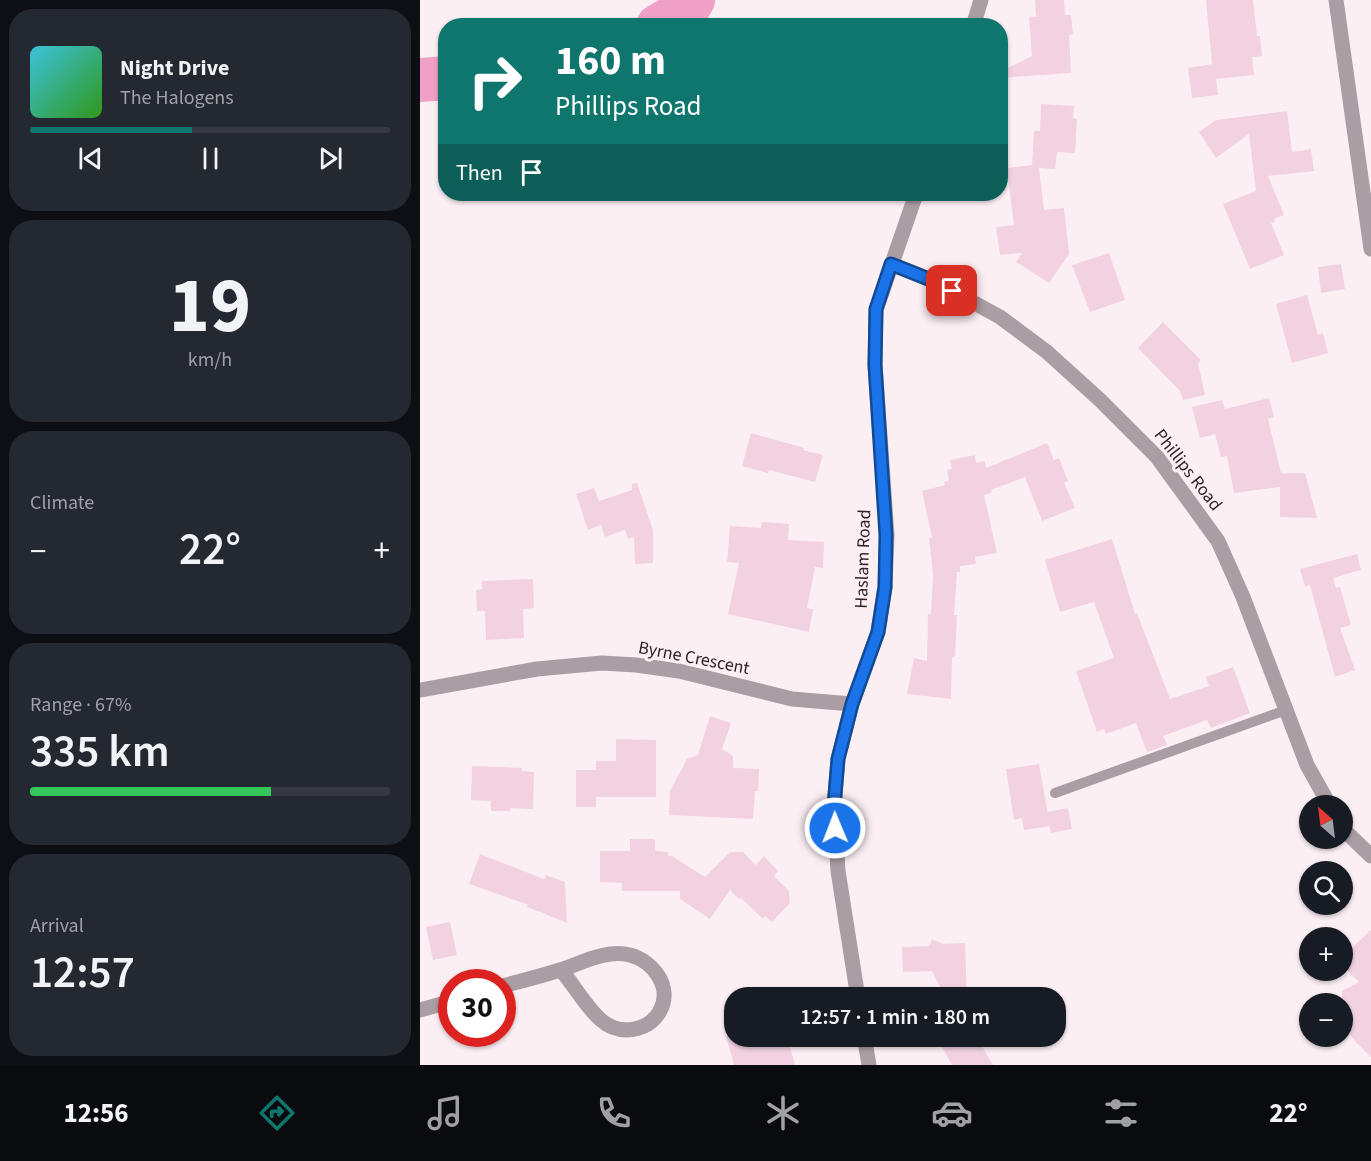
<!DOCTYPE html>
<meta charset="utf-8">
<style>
body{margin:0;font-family:"Source Sans 3",sans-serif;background:#242831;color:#f1f3f6;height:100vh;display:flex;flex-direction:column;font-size:22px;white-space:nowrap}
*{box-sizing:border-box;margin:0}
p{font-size:20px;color:#9ea1a6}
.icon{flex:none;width:33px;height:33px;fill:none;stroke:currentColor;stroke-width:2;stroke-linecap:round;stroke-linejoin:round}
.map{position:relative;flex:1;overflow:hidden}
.details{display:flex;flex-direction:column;gap:9px;padding:9px;background:#0d0f14;width:420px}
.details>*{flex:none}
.banner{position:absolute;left:18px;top:18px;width:570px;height:183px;border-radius:24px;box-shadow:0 2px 4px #0004;background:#0f766e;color:#fff;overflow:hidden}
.needle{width:39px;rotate:332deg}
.fabs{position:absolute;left:879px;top:795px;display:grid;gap:12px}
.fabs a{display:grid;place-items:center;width:54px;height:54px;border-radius:50%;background:#171b24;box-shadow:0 2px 4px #0004;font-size:30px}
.speed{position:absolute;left:18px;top:969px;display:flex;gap:12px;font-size:30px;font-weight:700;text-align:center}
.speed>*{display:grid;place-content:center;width:78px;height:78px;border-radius:50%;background:#171b24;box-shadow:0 2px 4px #0004;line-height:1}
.speed .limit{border:9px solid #d22;background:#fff;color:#111}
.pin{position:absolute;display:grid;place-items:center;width:51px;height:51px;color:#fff;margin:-26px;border-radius:12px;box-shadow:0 3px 9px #0006}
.me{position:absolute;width:66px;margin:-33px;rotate:359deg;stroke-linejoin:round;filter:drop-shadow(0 0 4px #0008)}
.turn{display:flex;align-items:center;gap:21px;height:126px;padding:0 18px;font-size:27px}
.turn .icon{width:78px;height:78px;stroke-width:2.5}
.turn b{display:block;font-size:42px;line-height:51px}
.then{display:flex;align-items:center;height:57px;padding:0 18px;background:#0003;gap:12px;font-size:22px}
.big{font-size:45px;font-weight:600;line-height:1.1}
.details .card{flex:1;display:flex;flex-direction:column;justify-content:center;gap:9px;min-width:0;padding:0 21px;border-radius:24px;background:#242831}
.details .dial{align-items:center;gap:0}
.dial b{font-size:78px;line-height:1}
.song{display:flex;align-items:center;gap:18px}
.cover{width:72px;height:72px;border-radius:9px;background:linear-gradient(135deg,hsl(190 70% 55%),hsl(110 70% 35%))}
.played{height:6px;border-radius:3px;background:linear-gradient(90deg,#0f766e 45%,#363941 45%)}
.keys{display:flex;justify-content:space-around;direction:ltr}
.heat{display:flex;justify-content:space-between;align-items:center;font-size:33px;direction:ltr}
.charge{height:9px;border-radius:4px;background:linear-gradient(90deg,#34c759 67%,#363941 0)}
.trip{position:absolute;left:304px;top:987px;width:342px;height:60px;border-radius:24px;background:#171b24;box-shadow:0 2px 4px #0004;font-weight:600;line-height:60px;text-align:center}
.dock{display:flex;height:96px;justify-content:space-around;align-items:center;background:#090b0e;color:#9ea1a6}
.dock .icon{width:42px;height:42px}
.dock .active{color:#0f766e}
.dock b{font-size:27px;color:#f1f3f6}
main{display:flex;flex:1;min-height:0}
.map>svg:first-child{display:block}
</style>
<main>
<section class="details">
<div class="card">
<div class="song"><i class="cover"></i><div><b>Night Drive</b><p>The Halogens</p></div></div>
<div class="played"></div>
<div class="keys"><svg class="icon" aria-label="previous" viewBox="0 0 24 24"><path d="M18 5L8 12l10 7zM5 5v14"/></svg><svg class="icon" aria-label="pause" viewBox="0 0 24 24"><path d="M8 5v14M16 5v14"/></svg><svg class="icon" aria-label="next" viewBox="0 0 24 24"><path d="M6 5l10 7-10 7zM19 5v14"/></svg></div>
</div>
<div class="card dial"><b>19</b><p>km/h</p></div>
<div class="card"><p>Climate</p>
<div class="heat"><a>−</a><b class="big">22°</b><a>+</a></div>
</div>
<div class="card"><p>Range · 67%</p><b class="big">335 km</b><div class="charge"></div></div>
<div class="card"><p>Arrival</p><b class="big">12:57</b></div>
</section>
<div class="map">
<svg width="951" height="1065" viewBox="0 0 951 1065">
<rect width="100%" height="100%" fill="#fceff4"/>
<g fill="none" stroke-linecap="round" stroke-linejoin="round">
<!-- river -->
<g stroke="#f09fc7" stroke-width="44">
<path d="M238,26L267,9L273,0"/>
<path d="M0,80L26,78"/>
</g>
</g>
<!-- building -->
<g fill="#f2d2e1">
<path d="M615,0H644L645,15H651L653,34L649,35L651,73L580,78V72L612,56L609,17H616Z"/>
<path d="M786,0H833L837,36H840L842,56L832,57L834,75L796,79L798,95L772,98L768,68L792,64Z"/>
<path d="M621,104L654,106L653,118L657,119L655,153L637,152L635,169L619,168L624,210L644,208L649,254L629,283L596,262L602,253L580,255L576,227L594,225L587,168L612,165L614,131H620Z"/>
<path d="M867,111L872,152L891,149L894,171L848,176L864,215L854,219L855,222L851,223L864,255L830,269L803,204L836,191L829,134L796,158L779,132L796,120Z"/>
<path d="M689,253L705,300L670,312L652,265Z"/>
<path d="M921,264L925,289L901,293L898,267Z"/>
<path d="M887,295L898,335L903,333L908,353L872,363L856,304Z"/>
<path d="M743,322L781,360L778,363L785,395L763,400L760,391L718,348Z"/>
<path d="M849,398L854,417L848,419L861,473H885L897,518L860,517V487L814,493L807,456L801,457L795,434L780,438L772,407L802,400L805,409Z"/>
<path d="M331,433L384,448L383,450L403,455L395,482L349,470L348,473L322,466Z"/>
<path d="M627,443L634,460L639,458L648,481L644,483L655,508L622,521L605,477L571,490L572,493L564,495L577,553L555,557L556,564L540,566V572H537L534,615H537L535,657H532L531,699L487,694L494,658L507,661L508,614H511L513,576L509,538H512L502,491L525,485L524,482L529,481L527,470L532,469L530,460L555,455L556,463L565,461L566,468Z"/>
<path d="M217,483L233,530V563L215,564L214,537L208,539L205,530L185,537L181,525L168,530L156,494L174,488L179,501L212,490V484Z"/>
<path d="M342,522L369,524L368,540L404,542L403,568L395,567L387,608L393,609L389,632L308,614L319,563L307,562L310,526L341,528Z"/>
<path d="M692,539L715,614L717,613L718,616L750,699L789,686L786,677L813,667L830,713L791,728L787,720L743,736L747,745L727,752L716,723L686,734L684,729L677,732L656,671L694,658L674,602L640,612L625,560Z"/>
<path d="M937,554L941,570L913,578L916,588L920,587L931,625L920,628L935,670L915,677L890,585L885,587L880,569Z"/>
<path d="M113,579L114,608L103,609L104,638L66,640L65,611H57L56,590L62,589V581Z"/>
<path d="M290,716L311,723L302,749L313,756V768L339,769L338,791H335L333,819L249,815L250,791L267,759L278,755Z"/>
<path d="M196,739L236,740V797H176V807H156V770H176V761H196Z"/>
<path d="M619,764L630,826L604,830L602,818L594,820L586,769Z"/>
<path d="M52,766L102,768V771L114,772L113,809L90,808V811H71V801L51,800Z"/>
<path d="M648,808L652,829L631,833L627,812Z"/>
<path d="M210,839H235V851L248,852V856H252L285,877L310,852H323L336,865L344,856L358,871L354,876L369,891L370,903L352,922L345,916L343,919L321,898L319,899L310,890L290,919L260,899V891H202V883L180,882V851H210Z"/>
<path d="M60,854L124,879L126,875L145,882L147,923L105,906L109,905L49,884Z"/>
<path d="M30,922L37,955L13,960L6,927Z"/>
<path d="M951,930V1057L934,1040L922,1020V991L939,982L922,965V957Z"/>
<path d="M512,939L523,944L545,943L547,998H526L512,971L483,972L482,947L509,946Z"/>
<path d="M306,1036H367L375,1065H314Z"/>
<path d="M516,1036H556L573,1065H532Z"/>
</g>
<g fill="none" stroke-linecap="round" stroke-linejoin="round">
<!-- lane -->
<path stroke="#aa9da3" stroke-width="10" d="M635,793L866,710"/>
<!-- street -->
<g stroke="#aa9da3" stroke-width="15">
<path d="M916,0L951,249"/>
<path d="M553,26L561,0"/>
<path d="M471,264L516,282L580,317L627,352L680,400L737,457L798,541L823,597L887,765L910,806"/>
<path d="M0,690L117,669L182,663L216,665L259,671L372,699L432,704"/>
<path d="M922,828L951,856"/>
<path d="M82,986C102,981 121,976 140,970C162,963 186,949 210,955C233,961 253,987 240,1011C228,1032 199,1036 181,1020C166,1007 154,985 141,970"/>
<path d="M438,998L418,871L414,807L418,759L432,704L458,632L465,587L467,535L455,365L456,310L496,194"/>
<path d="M0,1010L32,1001"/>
<path d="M444,1036L449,1065"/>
</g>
</g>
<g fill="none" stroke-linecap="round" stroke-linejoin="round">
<defs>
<path id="route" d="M415,828L414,807L418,759L432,704L458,632L465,587L466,535L455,365L456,309L471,264L516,282L532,291"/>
</defs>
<!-- route casing -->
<use href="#route" stroke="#114b97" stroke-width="15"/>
<!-- route -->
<use href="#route" stroke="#1a73e8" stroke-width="10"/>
</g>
<g text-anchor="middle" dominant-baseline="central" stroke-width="6" stroke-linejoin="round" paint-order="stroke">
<!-- street labels -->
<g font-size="18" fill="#2d2227" stroke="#fceff4">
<text transform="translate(768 470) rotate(52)">Phillips Road</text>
<text transform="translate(443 559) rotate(-88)">Haslam Road</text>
<text transform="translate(274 658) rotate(11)">Byrne Crescent</text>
</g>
</g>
</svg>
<div class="fabs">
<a><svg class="needle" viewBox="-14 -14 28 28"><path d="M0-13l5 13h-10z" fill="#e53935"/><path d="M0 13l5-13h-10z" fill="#9ea1a6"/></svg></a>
<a><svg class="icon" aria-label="search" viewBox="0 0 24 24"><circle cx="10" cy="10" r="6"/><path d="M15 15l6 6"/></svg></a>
<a>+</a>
<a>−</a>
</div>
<div class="speed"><div class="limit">30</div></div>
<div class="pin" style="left:532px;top:291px;background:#d93025"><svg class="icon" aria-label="arrive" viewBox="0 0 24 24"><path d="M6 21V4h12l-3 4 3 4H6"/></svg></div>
<svg class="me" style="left:415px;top:828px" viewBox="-20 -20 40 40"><circle r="17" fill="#1a73e8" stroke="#fff" stroke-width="3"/><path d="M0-11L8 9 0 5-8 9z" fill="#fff"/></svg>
<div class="trip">12:57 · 1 min · 180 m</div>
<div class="banner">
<div class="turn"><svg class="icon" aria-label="right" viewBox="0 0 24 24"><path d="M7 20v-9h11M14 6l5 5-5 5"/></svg><div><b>160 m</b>Phillips Road</div></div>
<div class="then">Then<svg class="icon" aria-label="arrive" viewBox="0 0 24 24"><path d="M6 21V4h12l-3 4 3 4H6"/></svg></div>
</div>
</div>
</main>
<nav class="dock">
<b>12:56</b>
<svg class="icon active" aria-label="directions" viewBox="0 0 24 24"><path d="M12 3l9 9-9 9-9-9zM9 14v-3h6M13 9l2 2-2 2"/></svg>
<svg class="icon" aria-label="music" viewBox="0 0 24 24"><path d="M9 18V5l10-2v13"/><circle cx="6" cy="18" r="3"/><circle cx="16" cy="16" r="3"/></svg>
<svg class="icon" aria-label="phone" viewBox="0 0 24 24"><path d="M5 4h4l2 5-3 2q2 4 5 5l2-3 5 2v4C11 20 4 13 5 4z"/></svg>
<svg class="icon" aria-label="climate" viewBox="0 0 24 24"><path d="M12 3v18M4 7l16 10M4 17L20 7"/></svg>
<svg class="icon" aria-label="car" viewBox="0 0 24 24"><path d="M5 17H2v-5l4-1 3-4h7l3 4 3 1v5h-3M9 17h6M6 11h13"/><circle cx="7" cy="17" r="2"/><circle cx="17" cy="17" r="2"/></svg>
<svg class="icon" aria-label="filters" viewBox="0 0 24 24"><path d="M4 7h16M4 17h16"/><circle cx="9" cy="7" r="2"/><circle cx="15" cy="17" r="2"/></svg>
<b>22°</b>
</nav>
